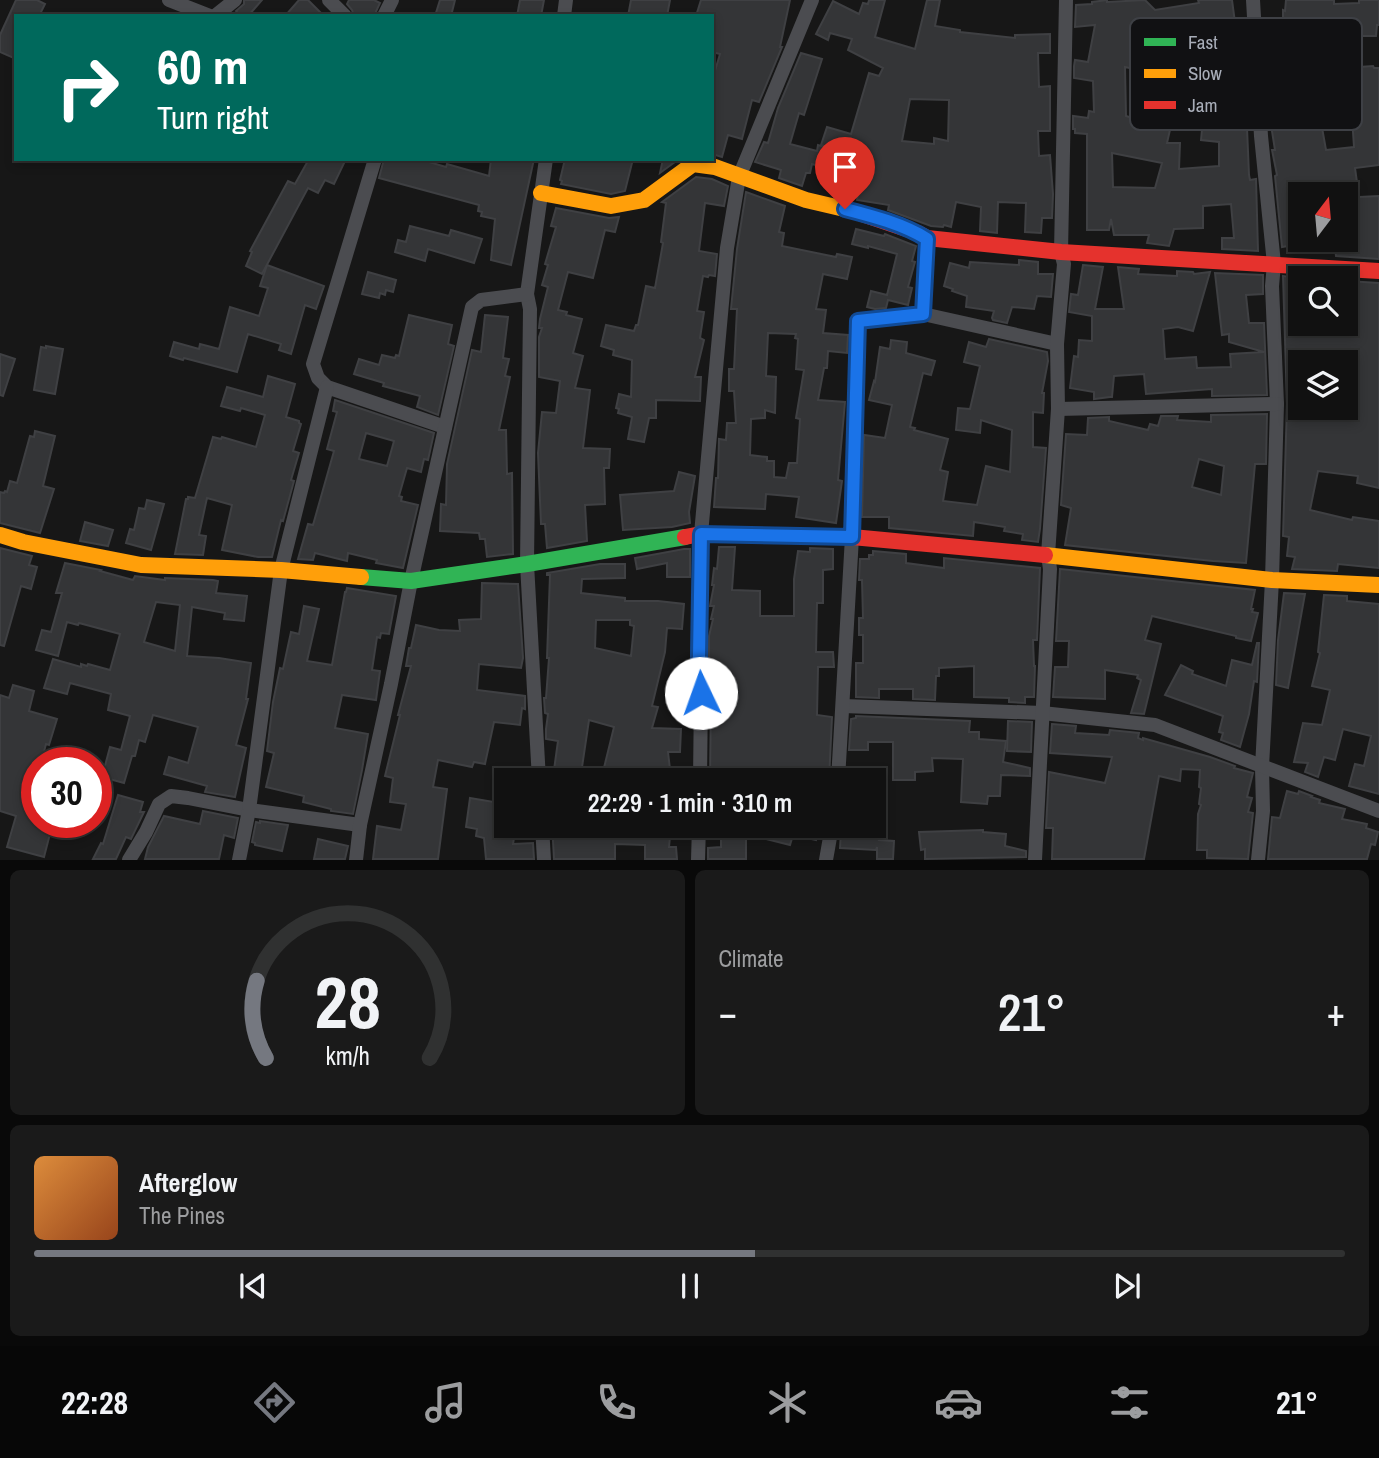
<!DOCTYPE html>
<meta charset="utf-8">
<style>
body{margin:0;font-family:"Archivo Narrow",sans-serif;background:#1a1a1a;color:#f1f3f6;height:100vh;display:flex;flex-direction:column;font-size:26px;white-space:nowrap}
*{box-sizing:border-box;margin:0}
p{font-size:23px;color:#9c9d9f}
.icon{flex:none;width:38px;height:38px;fill:none;stroke:currentColor;stroke-width:2;stroke-linecap:round;stroke-linejoin:round}
.map{position:relative;height:860px;overflow:hidden}
.drawer{display:flex;flex-direction:column;gap:10px;padding:10px;background:#090909;flex:1}
.drawer>*{flex:none}
.guide{position:absolute;left:14px;top:14px;width:700px;height:147px;border-radius:0px;box-shadow:0 4px 10px #0003,0 0 0 2px #303131;background:#00695c;color:#fff;overflow:hidden}
.needle{width:46px;rotate:16deg}
.buttons{position:absolute;left:1288px;top:182px;display:grid;gap:14px}
.buttons a{display:grid;place-items:center;width:70px;height:70px;border-radius:0px;background:#111;box-shadow:0 4px 10px #0003,0 0 0 2px #303131;font-size:35px}
.speed{position:absolute;left:21px;top:747px;display:flex;gap:14px;font-size:35px;font-weight:700;text-align:center}
.speed>*{display:grid;place-content:center;width:91px;height:91px;border-radius:50%;background:#111;box-shadow:0 4px 10px #0003,0 0 0 2px #303131;line-height:1}
.speed .limit{border:10px solid #d22;background:#fff;color:#111}
.pin{position:absolute;display:grid;place-items:center;width:60px;height:60px;color:#fff;margin:-72px -30px;border-radius:50% 50% 50% 0;rotate:-45deg;box-shadow:0 0 7px #0007}
.pin .icon{rotate:45deg}
.me{position:absolute;width:77px;margin:-38px;rotate:357deg;stroke-linejoin:round;filter:drop-shadow(0 0 5px #0008)}
.turn{display:flex;align-items:center;gap:24px;height:147px;padding:0 28px;font-size:32px}
.turn .icon{width:91px;height:91px;stroke-width:2.5}
.turn b{display:block;font-size:49px;line-height:60px}
.big{font-size:52px;font-weight:600;line-height:1.1}
.drawer .card{flex:1;display:flex;flex-direction:column;justify-content:center;gap:10px;min-width:0;padding:0 24px;border-radius:10px;background:#1a1a1a}
.drawer .dial{align-items:center;gap:0}
.dial svg{height:182px;overflow:visible;fill:none;stroke:#303131;stroke-width:7;stroke-linecap:round;text-anchor:middle}
.dial text{fill:#f1f3f6;stroke:none}
.song{display:flex;align-items:center;gap:21px}
.cover{width:84px;height:84px;border-radius:10px;background:linear-gradient(135deg,hsl(30 70% 55%),hsl(20 70% 35%))}
.played{height:7px;border-radius:4px;background:linear-gradient(90deg,#757880 55%,#303131 55%)}
.keys{display:flex;justify-content:space-around;direction:ltr}
.heat{display:flex;justify-content:space-between;align-items:center;font-size:38px;direction:ltr}
.drawer .tiles{flex:1;display:grid;gap:10px;grid-template-columns:1fr 1fr}
.card:last-child{grid-column:span 2}
.trip{position:absolute;left:494px;top:768px;width:392px;height:70px;border-radius:0px;background:#111;box-shadow:0 4px 10px #0003,0 0 0 2px #303131;font-weight:600;line-height:70px;text-align:center}
.tabs{display:flex;height:112px;justify-content:space-around;align-items:center;background:#070707;color:#9c9d9f}
.tabs .icon{width:49px;height:49px}
.tabs .selected{color:#757880}
.tabs b{font-size:32px;color:#f1f3f6}
.map>svg:first-child{display:block}
</style>
<div class="map">
<svg width="1379" height="860" viewBox="0 0 1379 860">
<rect width="100%" height="100%" fill="#171717"/>
<!-- building -->
<g fill="#343537" stroke="#3f4043" stroke-width="2" fill-rule="evenodd">
<path d="M16,0H37L45,4L39,16H16V59L0,52V35Z"/>
<path d="M244,0H262L248,16H241L236,11L244,4Z"/>
<path d="M299,0H308L324,16H285Z"/>
<path d="M349,0H374L380,3L374,16H354L352,10L347,4Z"/>
<path d="M440,0H455L451,16H435Z"/>
<path d="M520,0H544L541,16H517Z"/>
<path d="M631,0H670L667,16H628Z"/>
<path d="M701,0H790L780,47H782L759,102L752,100L742,139L728,135L722,157L712,154V81L720,54L712,52V16H696Z"/>
<path d="M869,0H885L875,37L915,49L927,0H940L935,26L960,30V32L1015,38V35L1050,34V53H1038L1039,87L1050,86V131H1038L1039,156L1050,155L1053,194L1052,218H1042L1041,233L1025,232L1026,203L998,202L997,233L980,231L981,207L956,202L951,227L944,225L943,227L931,226L888,210L889,205L857,200L863,157L821,145L827,127L851,134L869,73L879,76L883,68L848,50L852,39L830,33L828,40L816,34L833,1L859,14L863,3L868,4ZM910,99L949,100L948,141L934,138V144L902,141Z"/>
<path d="M1107,0V2L1145,0L1155,10L1199,3L1198,0H1232L1238,45L1222,48L1226,77L1242,75L1246,104L1249,175L1250,180L1256,179L1258,251L1222,249V238H1234L1231,204L1203,206V228L1174,229L1169,246L1147,243L1149,235H1114L1111,219L1109,230H1087V134L1075,133V129H1073V116L1088,118L1089,111L1094,112L1093,81L1074,78V66L1075,60L1088,62L1095,25L1075,27L1076,5L1092,4V2ZM1125,67L1157,74L1158,87L1176,84L1169,110L1203,119L1201,140L1219,142V166L1179,169L1180,143H1167L1172,121L1153,116L1152,124L1126,116ZM1112,153L1162,163L1155,188L1113,187Z"/>
<path d="M1286,0H1334V4L1359,3V0H1379V25H1377L1376,36H1342L1343,62H1311V64L1280,65L1279,45H1265L1264,23L1283,22V10L1285,11Z"/>
<path d="M801,53L822,59L804,115L799,113L790,144L817,151L818,145L831,149L826,168L812,164L810,173H806L802,186L779,178L781,170L755,162L764,142L768,143L778,108Z"/>
<path d="M1373,66L1374,68H1379V165L1355,168L1359,197L1379,196V259L1336,256L1334,240H1346V194H1300V244L1282,247L1275,176L1277,175L1272,150H1275L1271,125L1277,124L1273,103L1298,99L1299,104L1334,99V97L1347,95L1345,68ZM1352,117L1354,147L1326,150L1321,122Z"/>
<path d="M309,159H346L334,184L325,180L318,193L308,188L262,274L246,266L252,252L250,251L288,181L295,184Z"/>
<path d="M384,159H419L446,167L447,164L489,176L491,159H534L511,265L491,260L495,219L481,216L482,212L478,211L479,205L379,178Z"/>
<path d="M565,159H633L625,191L611,194L561,184L562,181L560,180Z"/>
<path d="M663,159H679L660,173Z"/>
<path d="M696,177L712,179L728,186L724,206L705,203L699,251L717,254L715,276L709,275L708,277L703,276L697,311L704,312L700,338L704,340L695,377H701L700,401L656,400V418H649L644,442L628,439L632,417L618,413L619,409L616,408L619,394L631,397L632,360L613,355L614,350L601,346L606,325L634,331L636,325H638L646,286L655,288L663,243L661,242L666,203L662,202Z"/>
<path d="M746,192L785,206L779,232L784,233L782,246L836,257L837,254L852,257L847,279L823,274L816,309L826,310L823,333L848,335L847,353L828,351L827,368H824L818,400L845,402L838,480L842,481L836,523L796,517L799,497L766,494L765,509L714,507L716,478H718L719,439L726,440L727,423H736L734,391H729V369H734L737,309H731L737,249ZM768,333L796,334L795,338L798,339L796,369L804,370L796,418L800,419L797,463H789L786,478L774,477V461H767V457L750,455L751,419L765,418V410L775,413L776,377L766,376Z"/>
<path d="M556,208L609,218L619,217L615,232L605,230L593,278L568,272L558,310L567,312L566,315L582,319L573,353L583,356L575,388L590,390L583,448L610,449L609,468H604L605,504L585,505L587,541L547,548L545,524H541L538,453L542,412L556,413L560,381L539,377V337L542,328H539L540,319L548,287L542,285L548,265L545,264L556,227L551,226Z"/>
<path d="M410,226L449,236L451,230L482,239L474,263L428,249L425,261L395,252L398,240L406,242Z"/>
<path d="M856,229L884,236L885,234L916,246L912,261L915,262L908,287L912,288L908,305L888,300L886,308L875,309L867,307L871,291L887,295L897,254L868,246V248L852,244Z"/>
<path d="M1019,260L1038,262V274H1053L1051,297L1037,296L1034,309L1012,307L1007,323L993,320L992,318L994,311L966,307L967,296L952,291L953,289L944,286L950,263L969,268L970,262L1019,265Z"/>
<path d="M267,265L324,286L316,309L305,305L291,354L279,350L281,344L248,334L237,372L184,358L183,360L170,356L174,342L199,349L200,344L219,349L230,307L259,316L268,288L260,286Z"/>
<path d="M1083,265L1103,267L1095,309H1124L1118,267L1139,269L1138,274L1177,276V271L1193,272L1194,274L1210,272L1193,331L1178,327L1163,329L1165,359L1196,357L1197,368L1231,367L1230,354L1264,352L1229,342V334L1222,335L1215,273L1263,275V294L1246,295L1249,323H1264L1267,395L1212,396V389L1146,394L1144,374L1114,376L1112,397H1110L1094,399V392L1070,388L1074,356L1078,357L1079,340L1092,341V316L1069,312L1071,294L1078,295Z"/>
<path d="M368,272L396,280L393,292L386,290L385,295L380,293L379,298L362,294Z"/>
<path d="M1283,276L1290,277V284H1300V324H1346V300L1348,281L1379,283V488L1357,483L1358,476L1318,471L1310,510L1352,520L1353,517L1379,521V568L1338,564L1337,571L1292,569L1295,557L1287,556L1289,537L1283,536L1287,404ZM1300,362H1346L1348,408H1300Z"/>
<path d="M409,315L452,325L448,344L454,346L438,415L417,407L420,396L383,386L384,383L354,374L359,359L379,365L382,355L395,358L396,355L399,356Z"/>
<path d="M485,315L508,317L503,358L509,359L505,376L510,377L499,430H506L507,474L512,473L513,554L487,557L485,539H480L479,533L440,531L441,504L446,505L447,464L472,350L481,352Z"/>
<path d="M989,339L1047,352L1048,361L1042,393H1044L1043,413L1033,412V447L1046,448L1040,529L1038,542L1022,540L1023,534L1004,531L1005,527L974,522L973,536L889,528V517H862L864,435L885,438L892,405L869,400L874,381L875,382L880,347L890,349L891,340L907,342L906,353L935,361L931,375L923,373L910,427L915,428L914,430L948,439L940,470L948,472L943,501L977,505L986,466L1010,472L1012,430L981,420L980,433L956,430L958,408L970,409L980,366L964,362L969,342L986,347Z"/>
<path d="M46,346L63,349L55,394L34,390L41,347L46,348Z"/>
<path d="M0,354L15,359L3,396L0,395Z"/>
<path d="M268,376L295,384L286,417L299,421V423L301,424L293,451L299,453L291,480L294,481L283,521L281,520L272,557H258L222,550L232,505L207,498L199,535L206,536L203,555L175,554L186,499H188V497L195,498L213,437L221,439L222,437L256,447L265,415L241,408L240,411L221,406L227,387L263,397Z"/>
<path d="M335,400L434,433L428,460L424,459L421,472L407,468L399,496L402,497L401,501L418,505L403,568L376,563L377,560L348,553L347,561L315,553L313,560L298,559L308,524L313,525L334,451L327,449L337,412L333,411ZM366,433L394,441L387,466L359,459Z"/>
<path d="M1267,414L1266,464H1255L1246,563L1213,561L1065,545L1071,508L1061,505L1066,434L1087,435L1088,418L1109,417V421L1148,430L1150,424L1158,426L1161,416H1178L1177,420L1211,422V415ZM1199,459L1224,466L1221,495L1192,487Z"/>
<path d="M35,431L55,436L43,486L54,489L40,533L0,523V492L4,493L5,491L7,492L10,481L17,483L30,436L34,437Z"/>
<path d="M679,472L695,476L689,512L690,523L672,527L623,530L620,495L674,491Z"/>
<path d="M147,500L164,504L151,550L126,543L130,529L134,530L139,508L145,509Z"/>
<path d="M85,522L113,530L108,546L80,541Z"/>
<path d="M719,547H735L732,590L760,591V616H794V579L798,551L810,552V548L833,549V569L823,570V603H817L816,652H833L834,667H818L817,715L832,717L829,780H757L756,772L719,769L720,780H710L711,697H722V671L709,670V636L713,619H711L714,606H710L714,585H712L714,568L717,569Z"/>
<path d="M0,548L32,556L29,565L37,567L31,589L21,586L4,646L0,645Z"/>
<path d="M684,549H690V577H667V563L637,569L635,558Z"/>
<path d="M873,551L906,554V563L944,568V558L1040,568L1037,640H1033L1034,666H1035L1034,697H1025V703L1009,702V698L974,697V666L939,668V676H936L935,700L913,699V689H879V698L856,697V663H863V635H859V618H863L862,580H859L860,559H869V555H873Z"/>
<path d="M65,563L101,570L100,571L133,580L135,576L165,580V578L213,580L218,581L216,593L247,596L244,621L224,619L225,613L192,607L187,656L219,658L251,663L246,699H248L236,745L246,748L235,797L205,792L207,786L164,774L169,757L188,763L198,727L153,715L145,742L139,740L135,756H132L124,783L102,777L110,747L121,750L130,716L108,710L111,694L70,683L67,694L44,688L53,659L81,667V664L87,666L88,664L110,670L120,634L79,623L78,625L67,622L58,656L36,650L42,630L51,632L62,593H56ZM156,602L180,605L175,651L144,642Z"/>
<path d="M600,564H625V578L582,579L581,593L625,598V601H658L684,604L682,629L667,628L665,652L652,706L658,707L652,728L681,729L680,752H668L671,778L641,780L620,778L619,780H601L614,727L589,720L581,774L554,770L558,741L546,739V729L548,714L545,713L544,698H546L549,658H547L550,575H547V573ZM596,620H630V625L634,626L631,656L595,648Z"/>
<path d="M1060,569L1255,590L1251,609H1253L1252,612L1258,613L1251,641L1236,638V636L1152,616L1145,640L1161,644L1144,714L1131,713L1141,680L1137,678L1138,675L1105,670V699L1053,697L1055,667H1068L1069,641H1056Z"/>
<path d="M482,583L518,584L523,658L521,668L479,664L477,690L525,696V709L522,708L520,725L494,722L485,764L474,762L472,767L438,760L433,787L447,789L438,859H373L377,826L401,830L406,804L390,802L393,778L385,776L400,715H398L411,666H406L409,648H411L416,625L439,630L460,631L459,620L481,619Z"/>
<path d="M347,588L396,596L389,634L381,633L380,638L377,637L372,670L380,671L376,700L342,695L335,728L368,734L362,770L353,814L331,811V809L303,802L304,796L266,787L274,753L267,751L273,702L280,668L283,669L291,632L299,634L304,606L319,609L307,661L332,665L345,592H346Z"/>
<path d="M1284,593L1305,594L1288,688L1276,685L1278,640Z"/>
<path d="M1324,595L1347,596V601L1379,604V794L1349,786L1355,764L1364,766L1371,736L1343,729L1335,760L1324,757L1318,777L1305,772L1308,763L1294,762L1303,723L1322,725L1330,690L1312,686L1320,653L1318,652Z"/>
<path d="M1257,643H1259L1257,682L1254,681L1249,714L1240,747L1221,740L1223,733L1219,732L1223,716L1165,695L1181,665L1193,671L1192,674L1226,686L1232,660L1252,665Z"/>
<path d="M13,685L34,691L29,711L57,719L49,745L46,744L41,763H37V822L52,826L44,857L7,847L16,816L0,811V695L9,698Z"/>
<path d="M856,716L970,721L969,732H979V739L1006,741L1003,762L1030,768V776L1001,775L1000,796H988L987,804L961,802L963,759L932,758L933,771L915,772V780H893V742H868V750H849L851,719L856,718Z"/>
<path d="M1008,721L1032,722L1031,752L1007,751Z"/>
<path d="M1052,724L1076,726L1075,733L1109,735L1110,730L1139,733L1138,738L1143,740V738L1210,757L1235,766L1234,768L1253,773L1247,797L1252,798L1248,812L1253,813L1248,859L1207,858V850H1197L1198,814L1201,805L1199,804L1201,788L1199,787L1200,770L1181,769L1180,781L1159,776L1144,859H1052L1053,828H1046L1049,772L1105,783L1112,757L1050,753Z"/>
<path d="M1287,791L1298,794L1299,791L1312,796L1311,797L1320,800L1319,803L1345,809L1342,819L1367,824L1366,828L1378,832L1375,845L1371,844L1367,859H1268L1272,817L1280,818Z"/>
<path d="M118,795L143,802L140,812H144L131,839L126,837L116,859H93L101,843L103,844Z"/>
<path d="M470,798L506,804V826H516L513,844L533,843L534,859H486L484,838L476,836L477,829L466,827Z"/>
<path d="M203,811L238,818L234,838L224,835L219,859H145L148,847L164,816L200,824Z"/>
<path d="M260,821L288,825L282,851L255,845V843L252,842L256,822L260,823Z"/>
<path d="M554,826H671L669,847H676L677,859H645V845L615,844V859H554L553,841Z"/>
<path d="M721,826H819L816,840L793,835L790,845L746,834V859H708V848L721,847Z"/>
<path d="M865,826H883L879,840L894,841L893,859H877V847L876,850L840,848L841,831L863,832Z"/>
<path d="M983,830V832L1006,834L1005,846L1026,851V857L925,859V849L921,850L919,832Z"/>
<path d="M318,839L348,846L345,859H314Z"/>
</g>
<g fill="none" stroke-linecap="round" stroke-linejoin="round">
<!-- street -->
<g stroke="#4b4c50" stroke-width="14">
<path d="M169,0L210,16"/>
<path d="M329,0L345,16"/>
<path d="M1253,0L1261,136L1274,264L1272,286L1277,404L1272,580L1262,767L1263,811L1258,860"/>
<path d="M215,16L235,0"/>
<path d="M384,16L392,0"/>
<path d="M564,16L566,0"/>
<path d="M375,159L313,364L318,378L327,387L445,427"/>
<path d="M923,314L927,238"/>
<path d="M1058,409L1277,404"/>
<path d="M843,706L1042,713L1155,725L1379,811"/>
<path d="M539,780L527,564L530,309L527,294L546,159"/>
<path d="M700,780L701,693L699,656L701,534L727,248L739,177L812,0"/>
<path d="M838,780L852,537L858,321L923,314L1057,344"/>
<path d="M542,826L544,860"/>
<path d="M129,860L146,832L159,804L171,796L188,798L249,810L360,825"/>
<path d="M239,860L249,810L281,570L327,387"/>
<path d="M356,860L360,825L391,684L411,581L472,307L481,300L527,294"/>
<path d="M698,860L699,826"/>
<path d="M826,860L832,826"/>
<path d="M1035,860L1050,569L1048,555L1058,409L1057,344L1064,264L1061,252L1066,0"/>
</g>
<!-- fast -->
<path stroke="#30b455" stroke-width="16" d="M361,577L411,581L527,564L685,537"/>
<!-- slow -->
<g stroke="#ff9f0a" stroke-width="16">
<path d="M541,193L611,206L644,200L693,164L715,167L806,200L853,211"/>
<path d="M0,535L23,542L141,565L281,570L361,577"/>
<path d="M1045,555L1272,580L1379,585"/>
</g>
<!-- jam -->
<g stroke="#e5322d" stroke-width="16">
<path d="M853,211L918,233L927,238L1061,252L1379,271"/>
<path d="M685,537L701,534L852,537L1045,555"/>
</g>
</g>
<g fill="none" stroke-linecap="round" stroke-linejoin="round">
<defs>
<path id="route" d="M701,693L699,656L701,534L852,537L858,321L923,314L927,239C903,224 872,216 845,209"/>
</defs>
<!-- route casing -->
<use href="#route" stroke="#114b97" stroke-width="18"/>
<!-- route -->
<use href="#route" stroke="#1a73e8" stroke-width="12"/>
</g>
<!-- legend -->
<rect x="1130" y="18" width="232" height="112" rx="10" fill="#111113" stroke="#3e4045" stroke-width="2"/>
<rect x="1144" y="38" width="32" height="8" fill="#30b455"/>
<rect x="1144" y="69" width="32" height="9" fill="#ff9f0a"/>
<rect x="1144" y="101" width="32" height="8" fill="#e5322d"/>
<g font-size="19" fill="#a8adb8">
<text x="1188" y="49">Fast</text>
<text x="1188" y="80">Slow</text>
<text x="1188" y="112">Jam</text>
</g>
</svg>
<div class="buttons">
<a><svg class="needle" viewBox="-14 -14 28 28"><path d="M0-13l5 13h-10z" fill="#e53935"/><path d="M0 13l5-13h-10z" fill="#9c9d9f"/></svg></a>
<a><svg class="icon" aria-label="search" viewBox="0 0 24 24"><circle cx="10" cy="10" r="6"/><path d="M15 15l6 6"/></svg></a>
<a><svg class="icon" aria-label="layers" viewBox="0 0 24 24"><path d="M12 4l9 5-9 5-9-5zM3 14l9 5 9-5"/></svg></a>
</div>
<div class="speed"><div class="limit">30</div></div>
<div class="pin" style="left:845px;top:209px;background:#d93025"><svg class="icon" aria-label="arrive" viewBox="0 0 24 24"><path d="M6 21V4h12l-3 4 3 4H6"/></svg></div>
<svg class="me" style="left:701px;top:693px" viewBox="-20 -20 40 40"><circle r="19" fill="#fff"/><path d="M0-13L10 11 0 6-10 11z" fill="#1a73e8"/></svg>
<div class="trip">22:29 · 1 min · 310 m</div>
<div class="guide">
<div class="turn"><svg class="icon" aria-label="right" viewBox="0 0 24 24"><path d="M7 20v-9h11M14 6l5 5-5 5"/></svg><div><b>60 m</b>Turn right</div></div>
</div>
</div>
<section class="drawer">
<div class="tiles">
<div class="card dial"><svg viewBox="0 0 100 80">
<path d="M14 69A42 42 0 1 1 86 69"/>
<path d="M14 69A42 42 0 0 1 10 35" stroke="#757880"/>
<text x="50" y="56" font-size="32" font-weight="700">28</text>
<text x="50" y="72" font-size="11">km/h</text>
</svg></div>
<div class="card"><p>Climate</p>
<div class="heat"><a>−</a><b class="big">21°</b><a>+</a></div>
</div>
<div class="card">
<div class="song"><i class="cover"></i><div><b>Afterglow</b><p>The Pines</p></div></div>
<div class="played"></div>
<div class="keys"><svg class="icon" aria-label="previous" viewBox="0 0 24 24"><path d="M18 5L8 12l10 7zM5 5v14"/></svg><svg class="icon" aria-label="pause" viewBox="0 0 24 24"><path d="M8 5v14M16 5v14"/></svg><svg class="icon" aria-label="next" viewBox="0 0 24 24"><path d="M6 5l10 7-10 7zM19 5v14"/></svg></div>
</div>
</div>
</section>
<nav class="tabs">
<b>22:28</b>
<svg class="icon selected" aria-label="directions" viewBox="0 0 24 24"><path d="M12 3l9 9-9 9-9-9zM9 14v-3h6M13 9l2 2-2 2"/></svg>
<svg class="icon" aria-label="music" viewBox="0 0 24 24"><path d="M9 18V5l10-2v13"/><circle cx="6" cy="18" r="3"/><circle cx="16" cy="16" r="3"/></svg>
<svg class="icon" aria-label="phone" viewBox="0 0 24 24"><path d="M5 4h4l2 5-3 2q2 4 5 5l2-3 5 2v4C11 20 4 13 5 4z"/></svg>
<svg class="icon" aria-label="climate" viewBox="0 0 24 24"><path d="M12 3v18M4 7l16 10M4 17L20 7"/></svg>
<svg class="icon" aria-label="car" viewBox="0 0 24 24"><path d="M5 17H2v-5l4-1 3-4h7l3 4 3 1v5h-3M9 17h6M6 11h13"/><circle cx="7" cy="17" r="2"/><circle cx="17" cy="17" r="2"/></svg>
<svg class="icon" aria-label="filters" viewBox="0 0 24 24"><path d="M4 7h16M4 17h16"/><circle cx="9" cy="7" r="2"/><circle cx="15" cy="17" r="2"/></svg>
<b>21°</b>
</nav>
